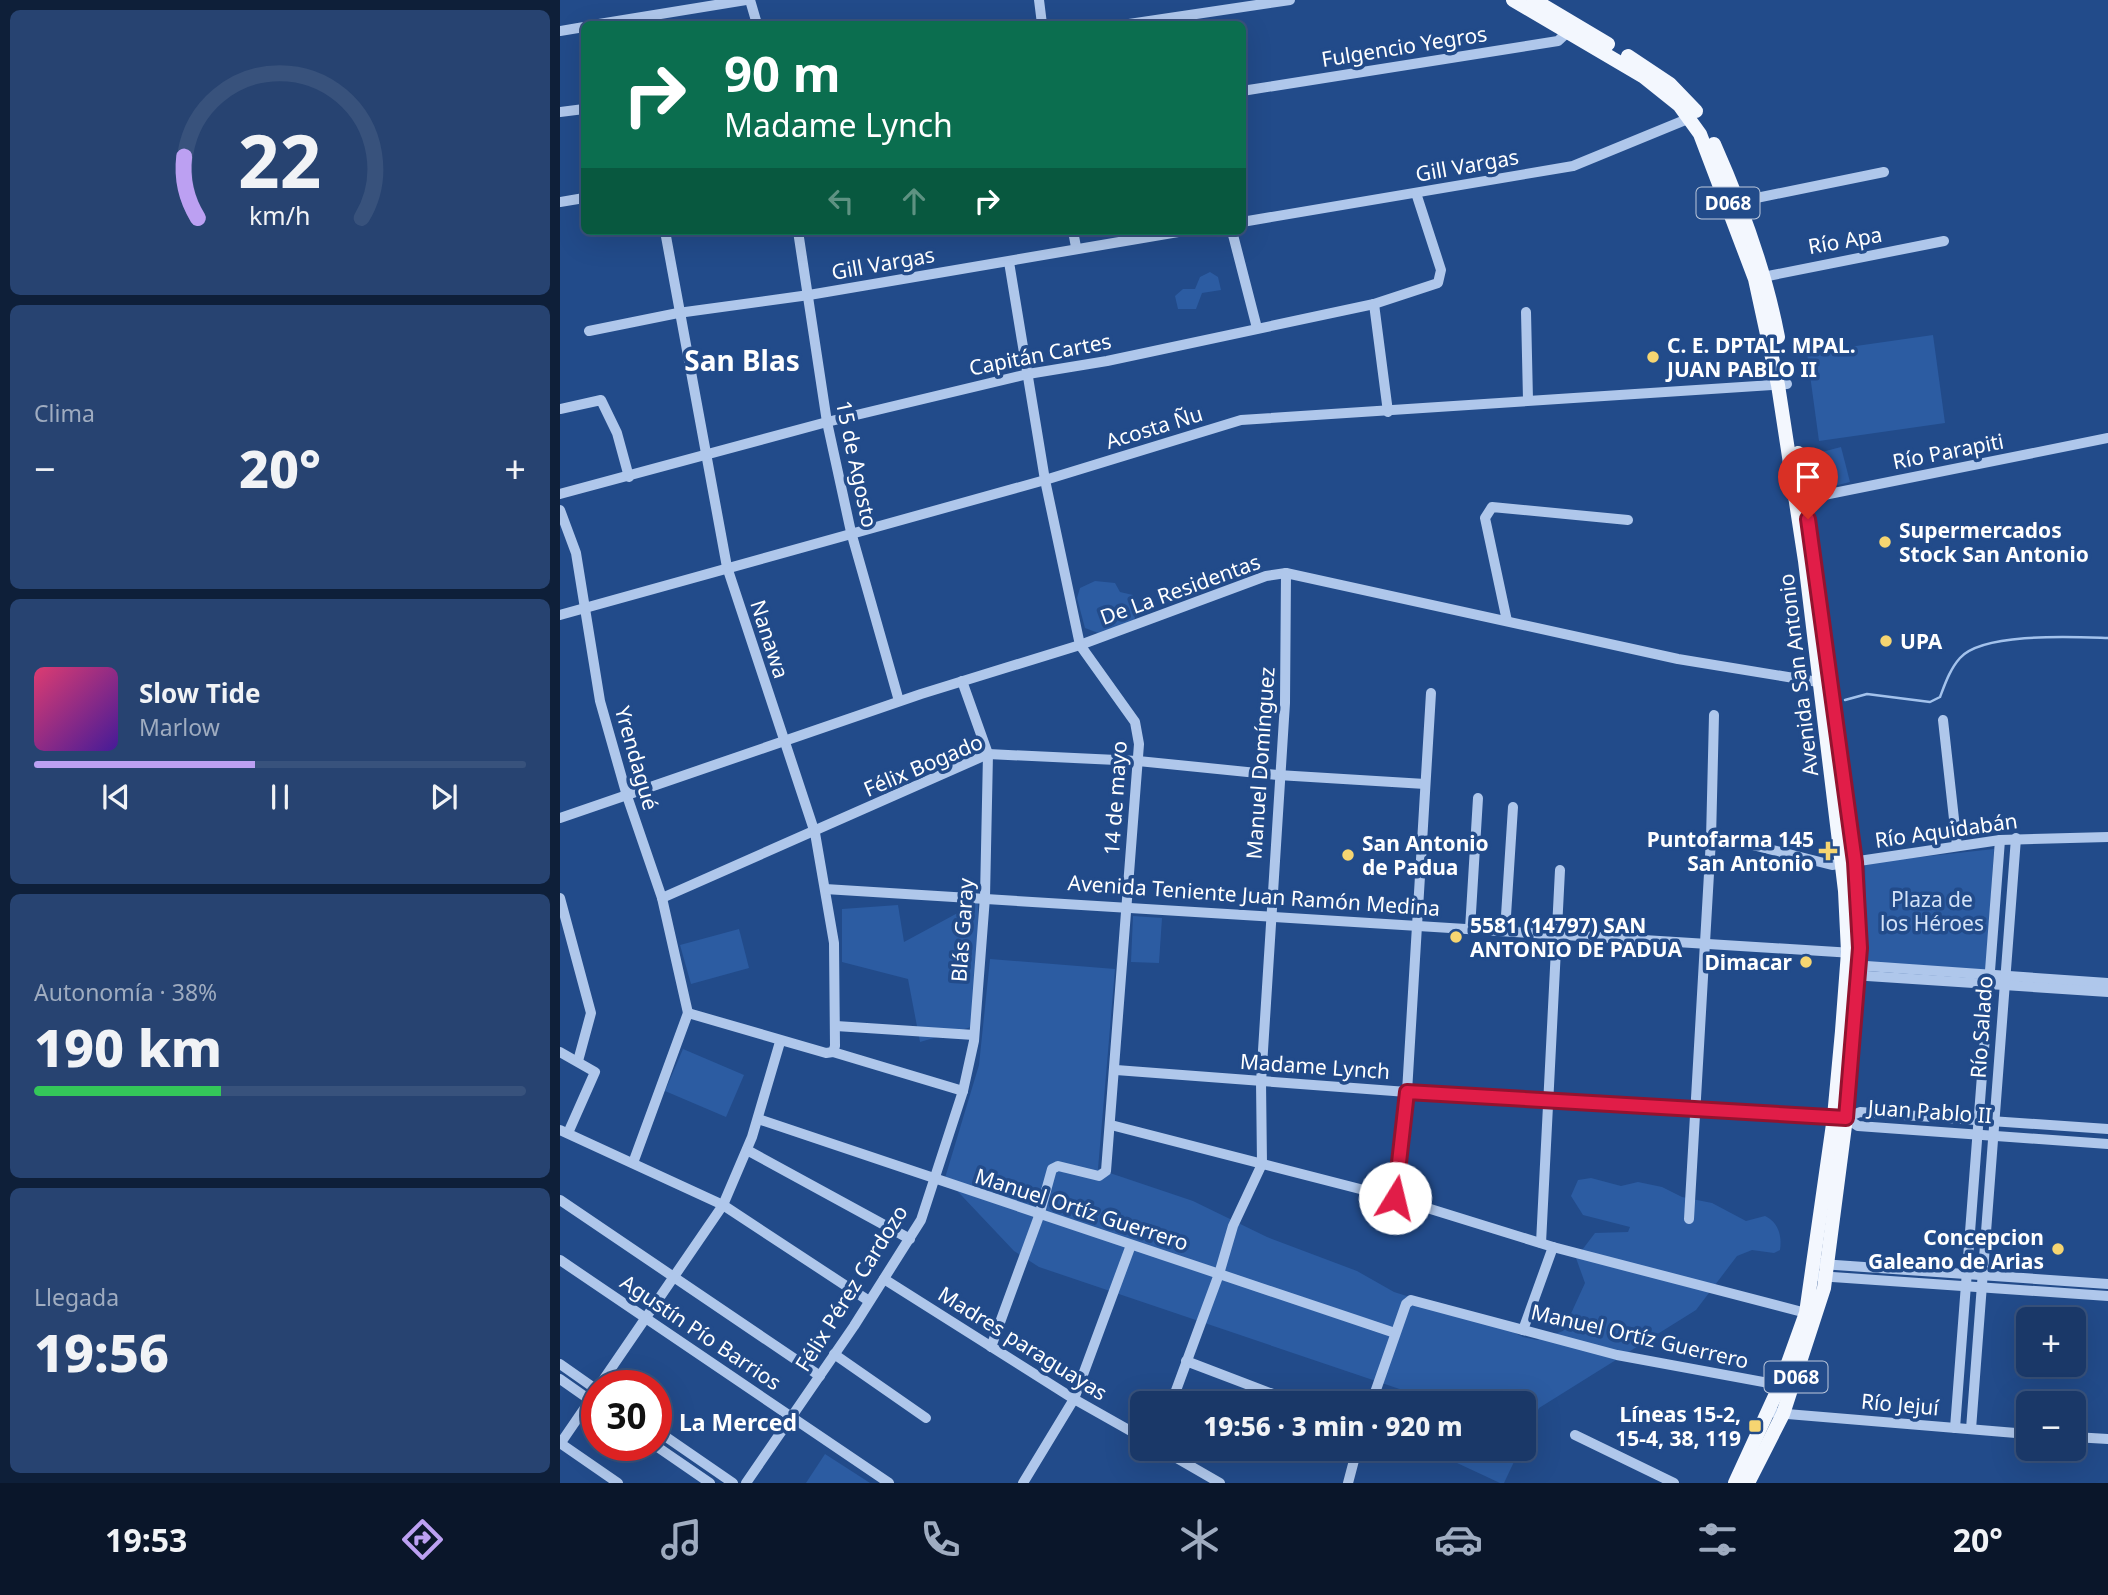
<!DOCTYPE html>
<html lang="es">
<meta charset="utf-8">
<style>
body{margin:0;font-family:"Noto Sans",sans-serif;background:#274371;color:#f1f3f6;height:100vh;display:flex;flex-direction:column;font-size:26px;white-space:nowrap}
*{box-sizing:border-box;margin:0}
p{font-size:23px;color:#9facc0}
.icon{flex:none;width:38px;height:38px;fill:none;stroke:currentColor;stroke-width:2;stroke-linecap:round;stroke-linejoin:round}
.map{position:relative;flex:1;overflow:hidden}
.side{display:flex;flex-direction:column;gap:10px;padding:10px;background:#0e1f39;width:560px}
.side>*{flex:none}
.banner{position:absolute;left:21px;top:21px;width:665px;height:214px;border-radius:10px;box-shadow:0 7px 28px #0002,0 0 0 2px #38527c;background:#0b6e4f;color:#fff;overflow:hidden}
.controls{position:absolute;left:1456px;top:1307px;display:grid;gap:14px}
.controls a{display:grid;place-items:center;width:70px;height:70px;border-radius:10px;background:#1a3868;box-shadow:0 7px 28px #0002,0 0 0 2px #38527c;font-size:35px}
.speed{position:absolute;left:21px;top:1370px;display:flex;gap:14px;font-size:35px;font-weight:700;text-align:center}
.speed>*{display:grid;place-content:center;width:91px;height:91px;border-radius:50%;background:#1a3868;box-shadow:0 7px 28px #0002,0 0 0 2px #38527c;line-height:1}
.speed .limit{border:10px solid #d22;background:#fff;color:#111}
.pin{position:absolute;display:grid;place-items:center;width:60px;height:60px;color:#fff;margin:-72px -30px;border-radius:50% 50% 50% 0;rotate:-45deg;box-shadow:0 0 7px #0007}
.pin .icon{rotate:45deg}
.me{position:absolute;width:77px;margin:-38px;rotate:9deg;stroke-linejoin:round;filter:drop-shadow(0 0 5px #0008)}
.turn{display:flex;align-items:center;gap:24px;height:147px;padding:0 28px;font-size:32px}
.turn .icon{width:91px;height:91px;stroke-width:2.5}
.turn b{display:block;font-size:49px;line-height:60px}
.lanes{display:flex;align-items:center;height:66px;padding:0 28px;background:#0003;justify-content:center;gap:35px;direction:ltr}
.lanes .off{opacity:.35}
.big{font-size:52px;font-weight:800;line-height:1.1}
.side .tile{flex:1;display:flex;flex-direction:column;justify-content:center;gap:10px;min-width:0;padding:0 24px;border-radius:10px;background:#274371}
.side .dial{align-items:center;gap:0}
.dial svg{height:182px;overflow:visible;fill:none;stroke:#38527c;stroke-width:7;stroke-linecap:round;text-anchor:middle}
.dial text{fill:#f1f3f6;stroke:none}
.song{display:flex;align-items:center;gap:21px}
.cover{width:84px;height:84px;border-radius:10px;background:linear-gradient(135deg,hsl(340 70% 55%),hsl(260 70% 35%))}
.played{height:7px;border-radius:4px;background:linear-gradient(90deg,#bca0f2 45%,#38527c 45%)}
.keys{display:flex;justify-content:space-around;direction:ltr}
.heat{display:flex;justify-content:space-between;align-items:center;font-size:38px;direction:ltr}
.charge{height:10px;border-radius:5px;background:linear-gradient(90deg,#34c759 38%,#38527c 0)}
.trip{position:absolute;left:570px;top:1391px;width:406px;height:70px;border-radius:10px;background:#1a3868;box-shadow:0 7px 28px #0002,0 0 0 2px #38527c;font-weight:800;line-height:70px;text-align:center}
.tabs{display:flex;height:112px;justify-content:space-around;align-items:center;background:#0a162a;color:#9facc0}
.tabs .icon{width:49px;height:49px}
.tabs .active{color:#bca0f2}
.tabs b{font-size:32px;color:#f1f3f6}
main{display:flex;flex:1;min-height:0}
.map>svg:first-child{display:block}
</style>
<main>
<section class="side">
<div class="tile dial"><svg viewBox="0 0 100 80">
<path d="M14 69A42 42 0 1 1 86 69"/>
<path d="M14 69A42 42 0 0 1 8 42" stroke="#bca0f2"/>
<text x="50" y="56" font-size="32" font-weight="700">22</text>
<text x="50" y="72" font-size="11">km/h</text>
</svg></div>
<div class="tile"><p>Clima</p>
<div class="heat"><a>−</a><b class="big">20°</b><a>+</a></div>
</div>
<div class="tile">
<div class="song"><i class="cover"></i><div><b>Slow Tide</b><p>Marlow</p></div></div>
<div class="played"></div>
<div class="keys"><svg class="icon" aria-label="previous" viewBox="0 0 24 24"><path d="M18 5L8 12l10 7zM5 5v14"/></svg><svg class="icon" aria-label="pause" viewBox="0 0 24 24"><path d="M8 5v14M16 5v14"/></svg><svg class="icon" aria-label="next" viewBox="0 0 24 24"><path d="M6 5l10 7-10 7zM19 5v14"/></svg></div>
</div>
<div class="tile"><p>Autonomía · 38%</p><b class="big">190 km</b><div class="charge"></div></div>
<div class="tile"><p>Llegada</p><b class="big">19:56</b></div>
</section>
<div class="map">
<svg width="1548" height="1483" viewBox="0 0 1548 1483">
<rect width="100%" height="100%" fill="#224b8a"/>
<!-- green -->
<g fill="#2c5ca2">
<path d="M650,272L658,277L661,290L642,293L636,309H618L615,296L623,289H635L640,277Z"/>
<path d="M1373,335L1385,423L1259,441L1247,353Z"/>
<path d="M1281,447L1290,482L1270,487L1262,452Z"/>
<path d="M535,581L555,583L560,592L573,595L576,614L574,620L541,634L525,628L517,598L520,588Z"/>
<path d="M1434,849L1426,970L1307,963L1305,863Z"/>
<path d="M418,902V1025L360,1042L348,979L282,962V909L338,905L344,942Z"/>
<path d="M573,916L602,918L599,963L571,962Z"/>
<path d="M179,929L189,968L131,984L120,945Z"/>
<path d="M430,959L555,969L538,1169L633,1201L707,1237L797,1271L834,1292L939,1325L963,1337L977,1340L1003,1331L1025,1283L1016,1258L1035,1233L1068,1232L1070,1227L1023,1215L1011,1196L1018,1180L1031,1178L1061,1186L1078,1182L1102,1187L1122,1197L1152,1203L1186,1221L1205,1216C1219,1223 1222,1236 1220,1250L1214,1253L1192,1250L1177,1256L1136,1310L979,1408L964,1439V1404L881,1403L479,1267L454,1251L385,1178L419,1065Z"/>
<path d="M123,1049L184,1075L166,1117L105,1091Z"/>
<path d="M867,1449H960L944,1483H940Z"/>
<path d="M265,1454L310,1483H246Z"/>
</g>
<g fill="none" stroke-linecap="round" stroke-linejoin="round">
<!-- stream -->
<path stroke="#a3c2ec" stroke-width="2.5" d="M1285,700L1307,694L1370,702L1380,697C1385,684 1390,669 1400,658C1423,632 1515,637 1548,638"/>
<!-- minor -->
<g stroke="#afc7eb" stroke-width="10">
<path d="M190,0L197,24"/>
<path d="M479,0L482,24"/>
<path d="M39,24L186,0"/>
<path d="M569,24L730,0"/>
<path d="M0,31L24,27"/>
<path d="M682,91L998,41L1013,27"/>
<path d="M0,112L24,109"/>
<path d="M0,202L24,198"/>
<path d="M1172,203L1324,172"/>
<path d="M682,222L1013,166L1130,118"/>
<path d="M105,231L167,567L255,833L274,943L275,1046L273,1052L266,1053L128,1013"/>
<path d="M238,231L267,422L291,532L339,701"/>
<path d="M513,231L516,247"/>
<path d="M672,231L697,328"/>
<path d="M1198,278L1384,241"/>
<path d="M814,304L828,412"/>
<path d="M966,312L968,400"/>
<path d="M29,331L118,313L249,295L624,231"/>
<path d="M0,409L41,400L57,433L69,477"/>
<path d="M0,494L267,422L468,374L547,361L814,304L878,283L881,270L856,193"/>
<path d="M1239,500L1548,438"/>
<path d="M0,510L16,553L40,701L67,796L102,898L128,1013"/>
<path d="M0,615L485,480L681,420L1227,384"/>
<path d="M947,621L925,518L932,507L1068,520"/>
<path d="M1383,720L1397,846"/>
<path d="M0,818L361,694L520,645L706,576L726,573L1118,659L1264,683"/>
<path d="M1151,839L1157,836L1272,865L1440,840L1548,837"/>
<path d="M265,889L1293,953"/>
<path d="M0,898L31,1013L18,1061"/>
<path d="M102,898L428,754L578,761L718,775L865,784"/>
<path d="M910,929L918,798"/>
<path d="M945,931L953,807"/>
<path d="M1292,965L1548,983"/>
<path d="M1292,975L1548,992"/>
<path d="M276,1026L414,1035"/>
<path d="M0,1052L35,1072L8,1133"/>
<path d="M273,1052L403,1091"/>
<path d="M556,1070L847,1092L1286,1118L1300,1112L1548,1129"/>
<path d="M1286,1118L1298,1126L1548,1144"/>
<path d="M198,1119L835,1333"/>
<path d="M551,1125L835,1198L993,1247L1250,1314"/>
<path d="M0,1130L163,1205L309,1301"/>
<path d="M187,1150L350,1239"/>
<path d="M73,1163L128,1013"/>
<path d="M835,1198L847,1092L871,693"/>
<path d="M0,1200L260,1376"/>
<path d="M1129,1219L1151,839L1154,715"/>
<path d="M981,1243L1000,870"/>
<path d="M0,1260L329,1483"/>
<path d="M1261,1264L1548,1284"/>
<path d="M1258,1276L1548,1296"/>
<path d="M324,1279L514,1399L583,1438"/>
<path d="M963,1330L993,1247"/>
<path d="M431,1347L479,1216L492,1169L498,1166L539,1176L546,1171L579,744L575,722L520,645L485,480L449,262"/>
<path d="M274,1354L366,1418"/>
<path d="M626,1361L739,1404"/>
<path d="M0,1364L37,1390"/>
<path d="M0,1379L37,1405"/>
<path d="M39,1386L163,1205L192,1137L220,1042"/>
<path d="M611,1404L659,1274L673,1226L702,1164L701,1082L725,703L726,573"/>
<path d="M811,1404L846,1304L851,1300L1057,1355L1220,1385"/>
<path d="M1216,1413L1468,1434"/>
<path d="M1395,1428L1440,840"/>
<path d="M1411,1429L1456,838"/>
<path d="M96,1430L173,1483"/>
<path d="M1015,1435L1114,1483"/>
<path d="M1514,1437L1548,1439"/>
<path d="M0,1443L58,1483"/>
<path d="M0,1444L37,1390"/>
<path d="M96,1446L150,1483"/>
<path d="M601,1449L660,1483"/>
<path d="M186,1483L294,1326L361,1220L403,1091L414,1041L425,897L428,754L402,681"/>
<path d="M463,1483L514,1399L571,1245"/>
<path d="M788,1483L797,1449"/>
</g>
<!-- major -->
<g stroke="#f3f7fe" stroke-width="14">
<path d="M953,0L1084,77L1119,105L1140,134L1195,279L1218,385L1245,561L1285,891L1288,952L1282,1031L1274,1117L1246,1313L1220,1385L1175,1483"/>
<path d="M974,0L1048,44"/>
<path d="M1068,56L1110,84L1136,111"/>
<path d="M1154,144C1182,207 1205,269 1218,337"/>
<path d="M1238,453L1252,544"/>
<path d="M1255,564L1263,627"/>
<path d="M1188,1483L1223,1414L1264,1288L1286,1118L1300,949L1299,917L1270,679"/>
</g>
</g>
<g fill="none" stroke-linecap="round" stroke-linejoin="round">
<defs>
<path id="route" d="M835,1198L847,1092L1286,1118L1300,948L1295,862L1248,519"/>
</defs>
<!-- route casing -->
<use href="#route" stroke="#92132f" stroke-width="18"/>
<!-- route -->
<use href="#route" stroke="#e11d48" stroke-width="12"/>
</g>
<!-- markers -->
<g fill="#f6d571" stroke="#224b8a" stroke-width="2.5">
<circle cx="1093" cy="357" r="7"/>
<circle cx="1325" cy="542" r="7"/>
<circle cx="1326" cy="641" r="7"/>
<path d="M1264.5 840.5h7v7h7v7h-7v7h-7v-7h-7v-7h7z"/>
<circle cx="788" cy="855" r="7"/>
<circle cx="896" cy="937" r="7"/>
<circle cx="1246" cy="962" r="7"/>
<circle cx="1498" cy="1249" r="7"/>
<rect x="1188" y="1419" width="14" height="14" rx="3.5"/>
</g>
<g text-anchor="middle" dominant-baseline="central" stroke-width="7" stroke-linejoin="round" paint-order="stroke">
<!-- shield labels -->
<g fill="#224b8a" stroke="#bdc9dc" stroke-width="2">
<rect x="1136.5" y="187.5" width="63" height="31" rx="5"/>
<rect x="1204.5" y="1361.5" width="63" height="31" rx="5"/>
</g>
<g font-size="19" font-weight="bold" fill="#fff">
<text x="1168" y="203">D068</text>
<text x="1236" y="1377">D068</text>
</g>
<!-- street labels -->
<g font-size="21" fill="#fff" stroke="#224b8a">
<text transform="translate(844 46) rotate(-9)">Fulgencio Yegros</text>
<text transform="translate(907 165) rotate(-10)">Gill Vargas</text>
<text transform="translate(1285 240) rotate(-10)">Río Apa</text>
<text transform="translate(323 263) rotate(-10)">Gill Vargas</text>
<text transform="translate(480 354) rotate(-11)">Capitán Cartes</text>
<text transform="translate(594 427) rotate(-17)">Acosta Ñu</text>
<text transform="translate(1388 451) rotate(-11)">Río Parapiti</text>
<text transform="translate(297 464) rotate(78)">15 de Agosto</text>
<text transform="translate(620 589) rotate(-20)">De La Residentas</text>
<text transform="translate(210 639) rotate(72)">Nanawa</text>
<text transform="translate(1238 675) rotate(-97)">Avenida San Antonio</text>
<text transform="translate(77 758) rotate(74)">Yrendagué</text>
<text transform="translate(700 763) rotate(-86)">Manuel Domínguez</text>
<text transform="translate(363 765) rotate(-23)">Félix Bogado</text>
<text transform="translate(555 798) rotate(-86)">14 de mayo</text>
<text transform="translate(1386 830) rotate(-8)">Río Aquidabán</text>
<text transform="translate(694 895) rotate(4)">Avenida Teniente Juan Ramón Medina</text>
<text transform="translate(402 930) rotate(-86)">Blás Garay</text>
<text transform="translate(1421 1027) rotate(-86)">Río Salado</text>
<text transform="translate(755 1066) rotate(4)">Madame Lynch</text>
<text transform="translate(1370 1111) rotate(4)">Juan Pablo II</text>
<text transform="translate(522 1209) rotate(18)">Manuel Ortíz Guerrero</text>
<text transform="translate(291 1288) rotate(-58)">Félix Pérez Cardozo</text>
<text transform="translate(141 1332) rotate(34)">Agustín Pío Barrios</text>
<text transform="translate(1080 1336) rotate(13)">Manuel Ortíz Guerrero</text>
<text transform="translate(463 1343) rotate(32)">Madres paraguayas</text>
<text transform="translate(1340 1404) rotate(5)">Río Jejuí</text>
</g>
<!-- poi labels -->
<g font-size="21" font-weight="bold" fill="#fff" stroke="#224b8a" text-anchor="start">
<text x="1107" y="345">C. E. DPTAL. MPAL.<tspan x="1107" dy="24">JUAN PABLO II</tspan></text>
<text x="1339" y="530">Supermercados<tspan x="1339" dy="24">Stock San Antonio</tspan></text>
<text x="1340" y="641">UPA</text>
<text x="1254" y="839" text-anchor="end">Puntofarma 145<tspan x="1254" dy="24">San Antonio</tspan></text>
<text x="802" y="843">San Antonio<tspan x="802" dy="24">de Padua</tspan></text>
<text x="910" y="925">5581 (14797) SAN<tspan x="910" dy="24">ANTONIO DE PADUA</tspan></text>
<text x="1232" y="962" text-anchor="end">Dimacar</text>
<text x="1484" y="1237" text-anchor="end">Concepcion<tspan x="1484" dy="24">Galeano de Arias</tspan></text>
<text x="1181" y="1414" text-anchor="end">Líneas 15-2,<tspan x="1181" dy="24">15-4, 38, 119</tspan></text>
</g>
<!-- park labels -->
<g font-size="21" fill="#d3e2f8" stroke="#224b8a">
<text x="1372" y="899">Plaza de<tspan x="1372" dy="24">los Héroes</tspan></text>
</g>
<!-- neighbourhood labels -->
<g font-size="23" font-weight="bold" fill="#fff" stroke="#224b8a">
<text x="178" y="1422">La Merced</text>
</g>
<!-- district labels -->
<g font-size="28" font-weight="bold" fill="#fff" stroke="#224b8a">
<text x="182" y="360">San Blas</text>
</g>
</g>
</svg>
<div class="controls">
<a>+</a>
<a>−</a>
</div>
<div class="speed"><div class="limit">30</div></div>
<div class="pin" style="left:1248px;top:519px;background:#d93025"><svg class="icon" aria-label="arrive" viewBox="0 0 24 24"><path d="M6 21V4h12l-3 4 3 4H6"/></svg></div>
<svg class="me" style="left:835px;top:1198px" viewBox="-20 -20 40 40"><circle r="19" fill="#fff"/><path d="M0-13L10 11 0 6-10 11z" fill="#e11d48"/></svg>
<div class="trip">19:56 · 3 min · 920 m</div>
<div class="banner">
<div class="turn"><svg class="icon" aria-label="right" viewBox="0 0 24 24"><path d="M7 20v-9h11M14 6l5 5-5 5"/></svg><div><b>90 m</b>Madame Lynch</div></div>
<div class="lanes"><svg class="icon off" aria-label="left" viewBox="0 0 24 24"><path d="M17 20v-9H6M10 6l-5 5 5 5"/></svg><svg class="icon off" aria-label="ahead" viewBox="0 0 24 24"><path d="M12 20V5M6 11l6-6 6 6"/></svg><svg class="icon" aria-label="right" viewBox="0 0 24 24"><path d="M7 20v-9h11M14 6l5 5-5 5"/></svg></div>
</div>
</div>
</main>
<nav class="tabs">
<b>19:53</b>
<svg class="icon active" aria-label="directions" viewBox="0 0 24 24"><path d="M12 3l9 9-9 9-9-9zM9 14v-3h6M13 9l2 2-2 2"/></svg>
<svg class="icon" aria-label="music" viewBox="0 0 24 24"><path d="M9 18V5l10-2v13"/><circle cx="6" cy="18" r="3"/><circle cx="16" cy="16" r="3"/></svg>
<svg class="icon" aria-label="phone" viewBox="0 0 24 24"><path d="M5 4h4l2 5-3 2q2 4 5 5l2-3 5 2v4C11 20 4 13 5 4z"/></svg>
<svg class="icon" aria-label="climate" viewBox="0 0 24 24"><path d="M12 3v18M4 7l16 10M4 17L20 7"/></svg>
<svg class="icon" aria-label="car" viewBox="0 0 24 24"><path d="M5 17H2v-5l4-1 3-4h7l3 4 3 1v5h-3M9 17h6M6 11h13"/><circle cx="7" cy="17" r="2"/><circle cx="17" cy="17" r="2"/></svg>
<svg class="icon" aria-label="filters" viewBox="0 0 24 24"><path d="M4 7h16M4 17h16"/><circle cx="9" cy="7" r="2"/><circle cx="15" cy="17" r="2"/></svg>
<b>20°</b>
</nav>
